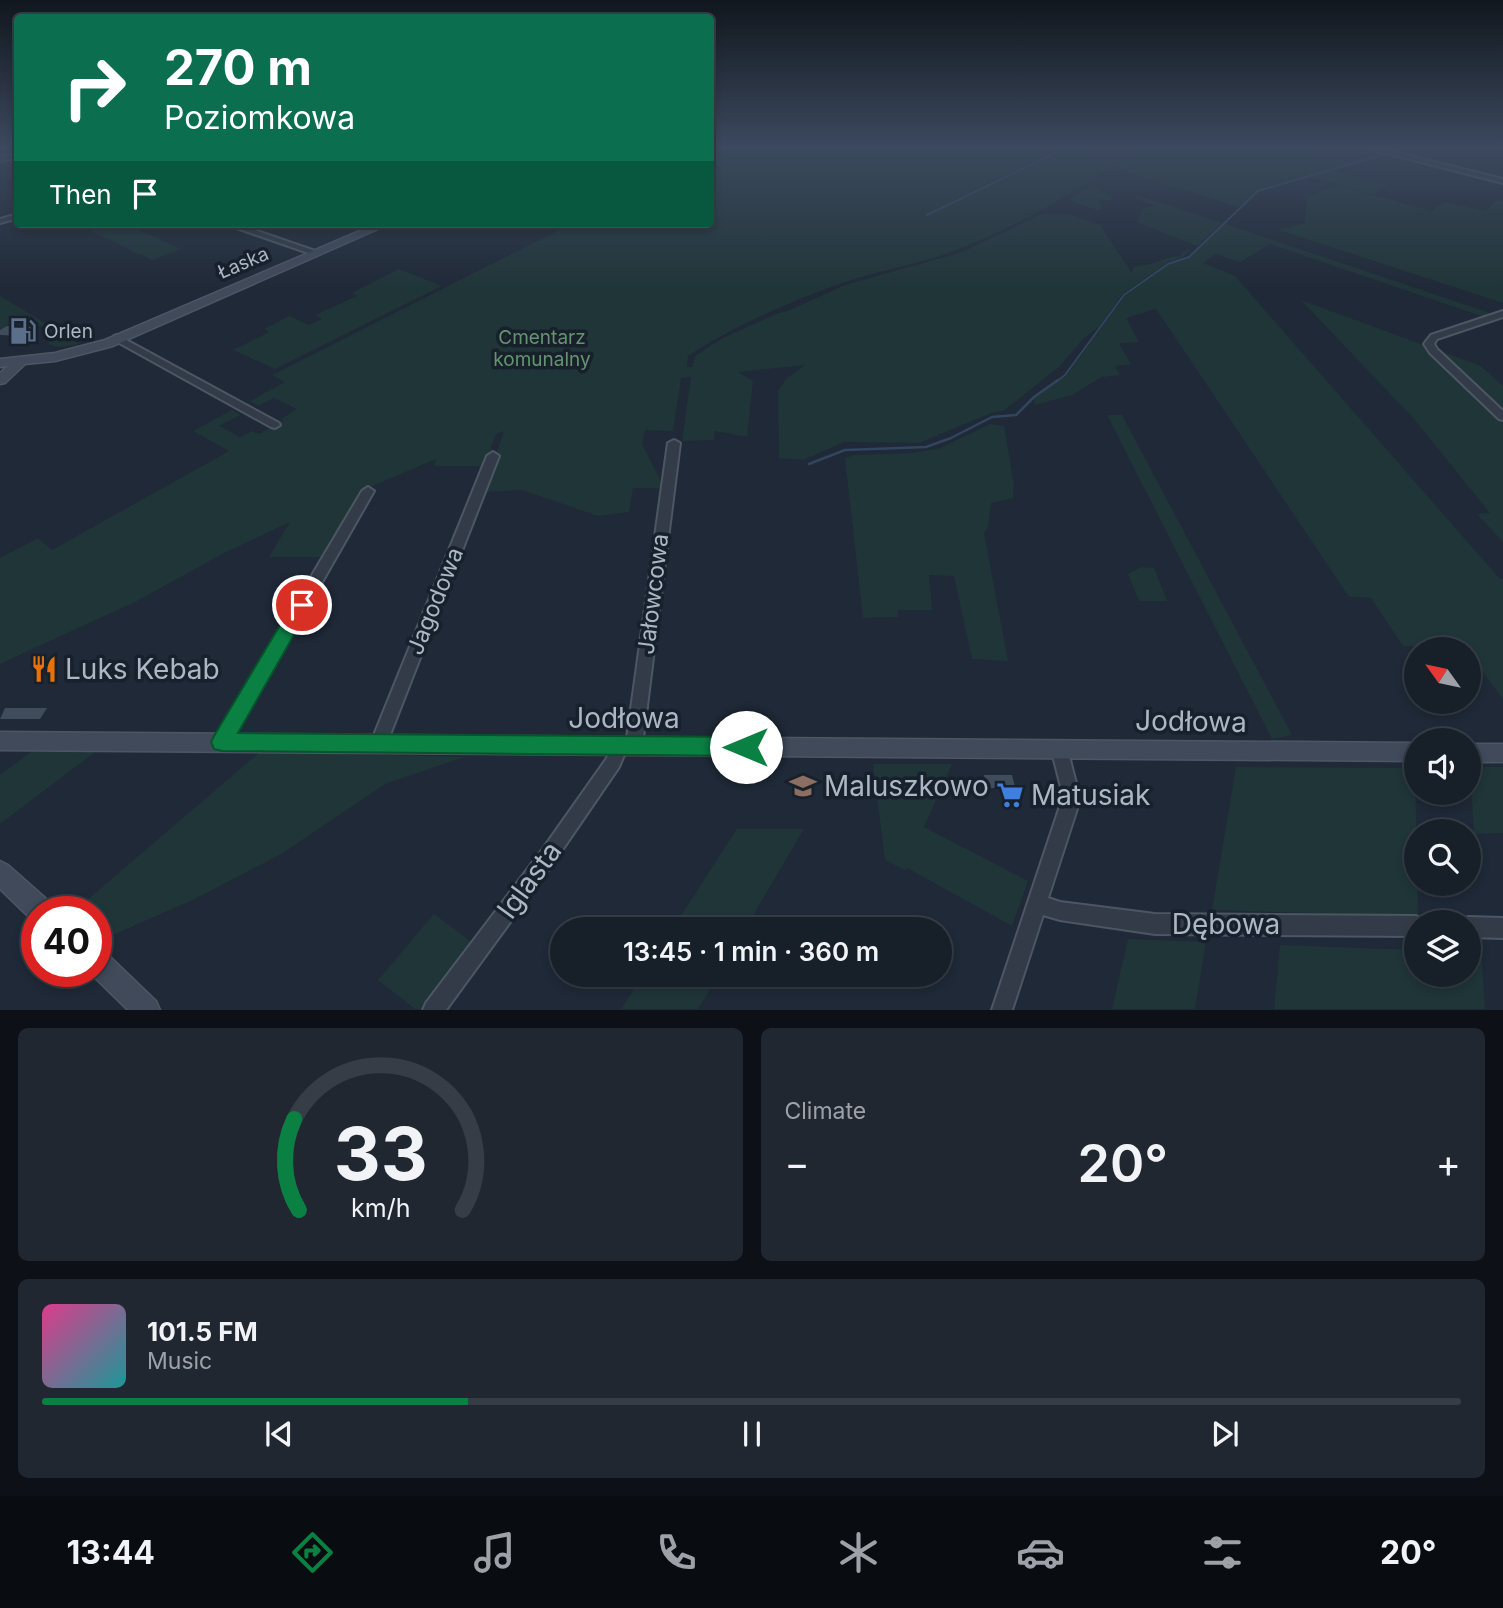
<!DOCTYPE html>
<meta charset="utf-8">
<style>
body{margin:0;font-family:Inter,sans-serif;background:#202731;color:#f1f3f6;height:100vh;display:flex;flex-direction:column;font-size:26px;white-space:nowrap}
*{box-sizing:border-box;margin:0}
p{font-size:23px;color:#9ea2a8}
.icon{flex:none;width:38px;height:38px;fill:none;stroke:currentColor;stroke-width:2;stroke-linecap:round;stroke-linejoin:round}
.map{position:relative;height:1010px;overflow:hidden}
.sheet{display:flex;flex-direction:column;gap:18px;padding:18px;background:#0d1117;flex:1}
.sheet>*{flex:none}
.hud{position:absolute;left:14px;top:14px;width:700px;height:214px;border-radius:7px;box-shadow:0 4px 10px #0003,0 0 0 2px #363d46;background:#0b6e4f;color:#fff;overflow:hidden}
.needle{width:46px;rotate:303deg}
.fabs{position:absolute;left:1404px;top:637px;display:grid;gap:14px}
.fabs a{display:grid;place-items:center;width:77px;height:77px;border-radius:50%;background:#171f29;box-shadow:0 4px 10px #0003,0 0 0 2px #363d46;font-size:35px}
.speed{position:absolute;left:21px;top:896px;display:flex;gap:14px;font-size:35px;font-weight:700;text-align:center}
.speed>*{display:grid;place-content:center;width:91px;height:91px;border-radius:50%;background:#171f29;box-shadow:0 4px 10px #0003,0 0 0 2px #363d46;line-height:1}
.speed .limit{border:10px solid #d22;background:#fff;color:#111}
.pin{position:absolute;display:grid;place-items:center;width:60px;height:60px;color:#fff;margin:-30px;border:4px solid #fff;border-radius:50%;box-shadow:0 2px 7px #0007}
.me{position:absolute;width:77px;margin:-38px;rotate:270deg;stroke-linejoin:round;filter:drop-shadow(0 0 5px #0008)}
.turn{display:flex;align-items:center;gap:24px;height:147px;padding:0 35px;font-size:32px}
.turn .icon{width:91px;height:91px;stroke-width:2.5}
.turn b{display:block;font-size:49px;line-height:60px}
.then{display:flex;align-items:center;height:66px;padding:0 35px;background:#0003;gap:14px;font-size:26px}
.big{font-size:52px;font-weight:600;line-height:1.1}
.sheet .tile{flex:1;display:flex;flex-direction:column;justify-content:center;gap:10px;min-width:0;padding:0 24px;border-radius:10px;background:#202731}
.sheet .dial{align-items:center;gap:0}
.dial svg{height:182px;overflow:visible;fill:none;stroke:#363d46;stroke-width:7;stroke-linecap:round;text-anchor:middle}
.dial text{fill:#f1f3f6;stroke:none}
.song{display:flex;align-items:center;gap:21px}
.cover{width:84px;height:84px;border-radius:10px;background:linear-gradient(135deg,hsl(330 70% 55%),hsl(180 70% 35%))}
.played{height:7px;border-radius:4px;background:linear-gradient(90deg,#0b8043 30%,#363d46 30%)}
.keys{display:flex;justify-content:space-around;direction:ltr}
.heat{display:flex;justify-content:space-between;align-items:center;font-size:38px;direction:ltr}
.sheet .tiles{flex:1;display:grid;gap:18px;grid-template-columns:1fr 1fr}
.tile:last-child{grid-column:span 2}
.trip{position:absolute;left:550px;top:917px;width:402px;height:70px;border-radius:35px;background:#171f29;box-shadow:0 4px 10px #0003,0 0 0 2px #363d46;font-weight:600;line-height:70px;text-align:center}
.tab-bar{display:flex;height:112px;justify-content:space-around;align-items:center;background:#090c10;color:#9ea2a8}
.tab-bar .icon{width:49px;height:49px}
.tab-bar .on{color:#0b8043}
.tab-bar b{font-size:32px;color:#f1f3f6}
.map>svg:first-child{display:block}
</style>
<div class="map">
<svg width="1503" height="1010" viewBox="0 0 1503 1010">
<rect width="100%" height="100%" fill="#1f2937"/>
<!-- green -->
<g fill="#203538">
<path d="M711,147H1061L928,213L931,214L1067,149L1118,162C1066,198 1013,228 954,251C918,265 879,270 842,283C791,301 734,326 688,356L687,367H692L695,356L721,339L776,314L790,310L845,285L962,252L1042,214H1068L1100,225L1132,273L1133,268C1139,264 1144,266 1151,264C1162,260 1167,257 1180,256L1183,251L1192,249L1183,257L1168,262L1123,294L1099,327L1084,338L1059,367L1003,411L991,413L919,443L844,442L803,460L779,458L778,391L787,378L805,365L738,372L753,381L747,437L715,431L714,440L682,441L691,377L681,378L673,431L645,430L642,444L664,488H633L629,512L598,516L522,490L483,492L504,431L496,434L484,466H434L436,459L361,491L321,557H269L290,522L224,553L137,601L0,664V558L38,538L52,550L229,451L193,431L232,410L240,415L219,426L240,437L252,431L259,434L283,421L281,419L297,409L274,398L258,406L250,401L285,382L272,375L571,224H710Z"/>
<path d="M1146,147H1295L1352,163L1257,191L1239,207L1115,168Z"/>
<path d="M1331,170L1389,185L1374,194L1311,176Z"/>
<path d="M1093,184L1111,197V201L1098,199L1102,209L1098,210L1068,200Z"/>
<path d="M1339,185L1431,211L1445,202L1485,211L1498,200L1503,201V303L1279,230L1305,223L1307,197Z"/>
<path d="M1139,196L1222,223L1197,246L1137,222L1143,209L1156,206L1134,198Z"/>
<path d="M75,224H126L181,249L152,260Z"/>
<path d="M1225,224L1493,314L1484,317L1270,244L1240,262L1216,254L1203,263L1235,276L1500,579H1503V699L1468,653V649L1403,646L1371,598L1349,597L1156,309L1126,318L1139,342L1119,343L1131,364L1115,366L1120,375L1102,377L1072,395L1035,405L1033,398L1066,376L1125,296L1168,265L1189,258Z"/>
<path d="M399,269L442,286L275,369L233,350L269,332L264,329L289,316L309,325L322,319L315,315L357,296L352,293Z"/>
<path d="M0,296L80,344L58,347L49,344L42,326H34L38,322L25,321L27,319L15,321L0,330Z"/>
<path d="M1301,300L1426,346L1503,420V542L1477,514L1490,513L1415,420Z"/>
<path d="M1435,349L1481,366L1503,386V413Z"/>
<path d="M1107,415H1122L1292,735L1272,739Z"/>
<path d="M990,424L1004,426L1014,485L1013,498L991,503L988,527L984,533L1008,661L972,659L954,576L929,575L932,610H898V617L863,618L845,458L854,455L913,453L940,448Z"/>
<path d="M1141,567L1154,568L1167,601H1139L1128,574Z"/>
<path d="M31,752H95L0,824V775Z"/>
<path d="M260,752L464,757L385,784L283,853L195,899L99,941L96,939V912H73Z"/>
<path d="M873,764H952L924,827L1028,881L1012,926L907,868L905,870L885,860Z"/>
<path d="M1236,767L1415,768L1418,916L1212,910Z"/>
<path d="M1470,767H1503V833L1474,834Z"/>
<path d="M737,829H804L745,929H672Z"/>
<path d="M434,914L474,944L425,1009H415L378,980Z"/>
<path d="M1128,939L1206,942L1195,1009H1112Z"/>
<path d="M1280,945L1416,950V975H1468V950L1481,949L1485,1009H1274Z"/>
<path d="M643,975H719L698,1009H621Z"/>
</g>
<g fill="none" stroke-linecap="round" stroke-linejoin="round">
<!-- stream-far1 -->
<g stroke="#31455f" stroke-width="2">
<path d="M927,215L1067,147"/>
<path d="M1056,382L1065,375L1124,295L1168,264L1189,257L1258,191L1410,147"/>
</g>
<!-- stream -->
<path stroke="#31455f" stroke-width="2.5" d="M809,464L845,450L926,447L951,438L992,417L1016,415L1034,397L1058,380"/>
</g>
<!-- building -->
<g fill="#3f4c5c">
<path d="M7,326L34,327L21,336L0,335V330Z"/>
<path d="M5,708H47L40,719H0Z"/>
<path d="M984,775H1012L1019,803H1004L1001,788H986Z"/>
</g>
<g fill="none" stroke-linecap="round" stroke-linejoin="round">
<defs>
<g id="street">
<path d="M1362,147H1374L1503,179V183Z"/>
<path d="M18,153V157L0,161V157Z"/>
<path d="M18,214V218L0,223V219Z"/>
<path d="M225,224H237L321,253L314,255Z"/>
<path d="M1503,311V317L1437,339L1434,344L1437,349L1503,411V420L1499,419L1430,353L1424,344L1431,335Z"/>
<path d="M117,335L279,423L280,425L275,428L271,427L114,340V336Z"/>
<path d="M674,440L680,443L642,746L640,751L634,753L628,751L627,748L619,767L554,862L446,1010H423L426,1003L542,850L607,758L613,742L619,740L625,742L626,745L668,443Z"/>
<path d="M493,452L499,456L386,745L384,750L378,752L372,750L370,745L487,456Z"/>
<path d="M368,487L374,491L228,747L222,749L216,747L214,742L216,737L362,491Z"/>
<path d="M1059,741L1065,743L1067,748L1078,791L1077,809L1048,898L1060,902L1155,914L1416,916L1423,919L1424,922H1416V936L1155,934L1060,920L1043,915L1012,1010H992L1059,809L1062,791L1051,748L1053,743Z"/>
<path d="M1468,917L1503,918V938L1468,937V922H1460Z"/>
</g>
<g id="secondary">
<path d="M376,224H389L113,346L55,361L25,364L5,383L0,384V373L8,366L0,367V359L55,353L105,340Z"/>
<path d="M0,732L1416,743V761L0,750Z"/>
<rect x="1468" y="744" width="35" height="18"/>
<path d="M0,861L8,865L51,903L54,912H37V922L33,921L0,889Z"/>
<path d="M96,948L105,952L156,1001L160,1010H128L88,971H96Z"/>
</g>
</defs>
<!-- street casing -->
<use href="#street" stroke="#4d5663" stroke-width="4"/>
<!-- secondary casing -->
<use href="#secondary" stroke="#4d5663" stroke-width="3"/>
<!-- street -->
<use href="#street" fill="#323b47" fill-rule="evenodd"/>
<!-- secondary -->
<use href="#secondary" fill="#404a5b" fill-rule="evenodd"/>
</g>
<!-- sky -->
<linearGradient id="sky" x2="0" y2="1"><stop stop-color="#11171e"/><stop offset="0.51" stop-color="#3c495e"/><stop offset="1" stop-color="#3c495e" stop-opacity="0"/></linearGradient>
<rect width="1503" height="289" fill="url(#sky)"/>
<!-- route -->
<path fill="#0b8043" stroke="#07532c" stroke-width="2" d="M302,598L308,600L311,605L238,733L746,737L754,740L757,747L754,753L746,756L222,751L214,749L211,742L214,736L295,600Z"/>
<!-- icons -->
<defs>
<symbol id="fuel-bare" viewBox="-9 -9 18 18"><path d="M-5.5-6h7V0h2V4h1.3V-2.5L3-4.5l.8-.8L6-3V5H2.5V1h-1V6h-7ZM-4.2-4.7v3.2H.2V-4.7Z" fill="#5c6f8a" stroke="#18202c" stroke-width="2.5" paint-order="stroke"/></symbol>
<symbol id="restaurant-bare" viewBox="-9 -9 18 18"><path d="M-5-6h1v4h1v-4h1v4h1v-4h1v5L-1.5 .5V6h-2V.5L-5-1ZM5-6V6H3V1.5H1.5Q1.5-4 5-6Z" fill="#e8710a" stroke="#18202c" stroke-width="2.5" paint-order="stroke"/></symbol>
<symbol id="school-bare" viewBox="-9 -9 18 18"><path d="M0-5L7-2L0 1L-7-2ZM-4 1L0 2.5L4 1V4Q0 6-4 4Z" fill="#8d6e63" stroke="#18202c" stroke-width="2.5" paint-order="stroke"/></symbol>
<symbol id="supermarket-bare" viewBox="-9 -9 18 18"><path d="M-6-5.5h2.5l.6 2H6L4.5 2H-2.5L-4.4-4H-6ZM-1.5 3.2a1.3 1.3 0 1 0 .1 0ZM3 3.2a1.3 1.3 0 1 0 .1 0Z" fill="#3f7fe0" stroke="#18202c" stroke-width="2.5" paint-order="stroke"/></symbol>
</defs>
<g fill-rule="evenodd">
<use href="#fuel-bare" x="4" y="312" width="38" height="38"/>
<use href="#restaurant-bare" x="25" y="650" width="38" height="38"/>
<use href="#school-bare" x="784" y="767" width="38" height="38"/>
<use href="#supermarket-bare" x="991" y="776" width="38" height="38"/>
</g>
<g text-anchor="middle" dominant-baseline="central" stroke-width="7" stroke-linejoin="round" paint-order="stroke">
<!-- far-street labels -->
<g font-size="19" fill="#acb6c5" stroke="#18202c">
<text transform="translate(243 263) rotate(-23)">Łaska</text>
</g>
<!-- far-poi labels -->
<g font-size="19" fill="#acb6c5" stroke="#18202c" text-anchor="start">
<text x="44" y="331">Orlen</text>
</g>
<!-- far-park labels -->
<g font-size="19" fill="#63956e" stroke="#18202c">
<text x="542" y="337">Cmentarz<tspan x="542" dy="22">komunalny</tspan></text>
</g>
<!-- street labels -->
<g font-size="23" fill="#acb6c5" stroke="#18202c">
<text transform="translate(653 594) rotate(-83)">Jałowcowa</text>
<text transform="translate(435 601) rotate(-68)">Jagodowa</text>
</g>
<!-- near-poi labels -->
<g font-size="28" fill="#acb6c5" stroke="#18202c" text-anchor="start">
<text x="65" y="669">Luks Kebab</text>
<text x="824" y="786">Maluszkowo</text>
<text x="1031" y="795">Matusiak</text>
</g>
<!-- near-street labels -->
<g font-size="28" fill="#acb6c5" stroke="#18202c">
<text x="624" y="718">Jodłowa</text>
<text transform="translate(1191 721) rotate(1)">Jodłowa</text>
<text transform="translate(529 880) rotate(-54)">Iglasta</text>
<text x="1226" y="924">Dębowa</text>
</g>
</g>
</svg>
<div class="fabs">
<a><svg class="needle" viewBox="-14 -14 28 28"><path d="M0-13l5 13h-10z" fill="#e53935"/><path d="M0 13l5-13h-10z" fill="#9ea2a8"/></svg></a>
<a><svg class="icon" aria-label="sound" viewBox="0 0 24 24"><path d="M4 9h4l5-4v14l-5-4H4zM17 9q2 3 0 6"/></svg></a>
<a><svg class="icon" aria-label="search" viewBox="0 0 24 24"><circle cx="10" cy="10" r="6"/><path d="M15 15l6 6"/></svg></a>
<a><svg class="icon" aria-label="layers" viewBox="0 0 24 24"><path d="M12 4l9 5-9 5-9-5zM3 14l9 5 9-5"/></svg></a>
</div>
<div class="speed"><div class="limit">40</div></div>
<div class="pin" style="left:302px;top:605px;background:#d93025"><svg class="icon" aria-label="arrive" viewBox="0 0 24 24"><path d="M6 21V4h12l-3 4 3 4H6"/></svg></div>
<svg class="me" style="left:746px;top:747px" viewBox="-20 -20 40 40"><circle r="19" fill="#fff"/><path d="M0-13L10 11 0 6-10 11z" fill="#0b8043"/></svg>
<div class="trip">13:45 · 1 min · 360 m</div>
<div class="hud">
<div class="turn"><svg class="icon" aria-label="right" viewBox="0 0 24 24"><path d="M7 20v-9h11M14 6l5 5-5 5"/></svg><div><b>270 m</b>Poziomkowa</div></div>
<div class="then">Then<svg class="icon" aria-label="arrive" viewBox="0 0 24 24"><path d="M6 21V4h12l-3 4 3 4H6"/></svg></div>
</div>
</div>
<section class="sheet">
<div class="tiles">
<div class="tile dial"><svg viewBox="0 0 100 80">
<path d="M14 69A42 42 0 1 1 86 69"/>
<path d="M14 69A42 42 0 0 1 12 29" stroke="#0b8043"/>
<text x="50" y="56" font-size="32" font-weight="700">33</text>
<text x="50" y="72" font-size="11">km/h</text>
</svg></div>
<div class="tile"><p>Climate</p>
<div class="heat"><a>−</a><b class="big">20°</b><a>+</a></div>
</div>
<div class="tile">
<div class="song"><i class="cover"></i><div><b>101.5 FM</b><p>Music</p></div></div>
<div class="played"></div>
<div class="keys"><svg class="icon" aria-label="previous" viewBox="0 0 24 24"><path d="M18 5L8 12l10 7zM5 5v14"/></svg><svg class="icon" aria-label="pause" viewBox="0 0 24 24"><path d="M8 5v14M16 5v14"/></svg><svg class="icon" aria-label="next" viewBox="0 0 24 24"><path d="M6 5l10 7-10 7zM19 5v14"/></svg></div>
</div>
</div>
</section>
<nav class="tab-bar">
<b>13:44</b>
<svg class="icon on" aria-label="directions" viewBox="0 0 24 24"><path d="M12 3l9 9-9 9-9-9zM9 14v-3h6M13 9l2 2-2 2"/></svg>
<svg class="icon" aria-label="music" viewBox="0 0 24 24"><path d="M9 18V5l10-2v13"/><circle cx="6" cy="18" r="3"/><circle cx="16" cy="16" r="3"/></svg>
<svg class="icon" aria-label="phone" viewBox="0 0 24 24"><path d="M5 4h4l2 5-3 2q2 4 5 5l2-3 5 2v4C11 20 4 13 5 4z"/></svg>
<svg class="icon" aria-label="climate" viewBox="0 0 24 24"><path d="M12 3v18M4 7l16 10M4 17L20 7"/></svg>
<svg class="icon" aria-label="car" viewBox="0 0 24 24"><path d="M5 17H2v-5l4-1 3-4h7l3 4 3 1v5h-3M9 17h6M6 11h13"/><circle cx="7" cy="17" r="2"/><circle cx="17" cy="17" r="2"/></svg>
<svg class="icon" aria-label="filters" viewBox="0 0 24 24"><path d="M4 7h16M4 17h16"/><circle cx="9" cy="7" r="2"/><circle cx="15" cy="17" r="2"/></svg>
<b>20°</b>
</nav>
